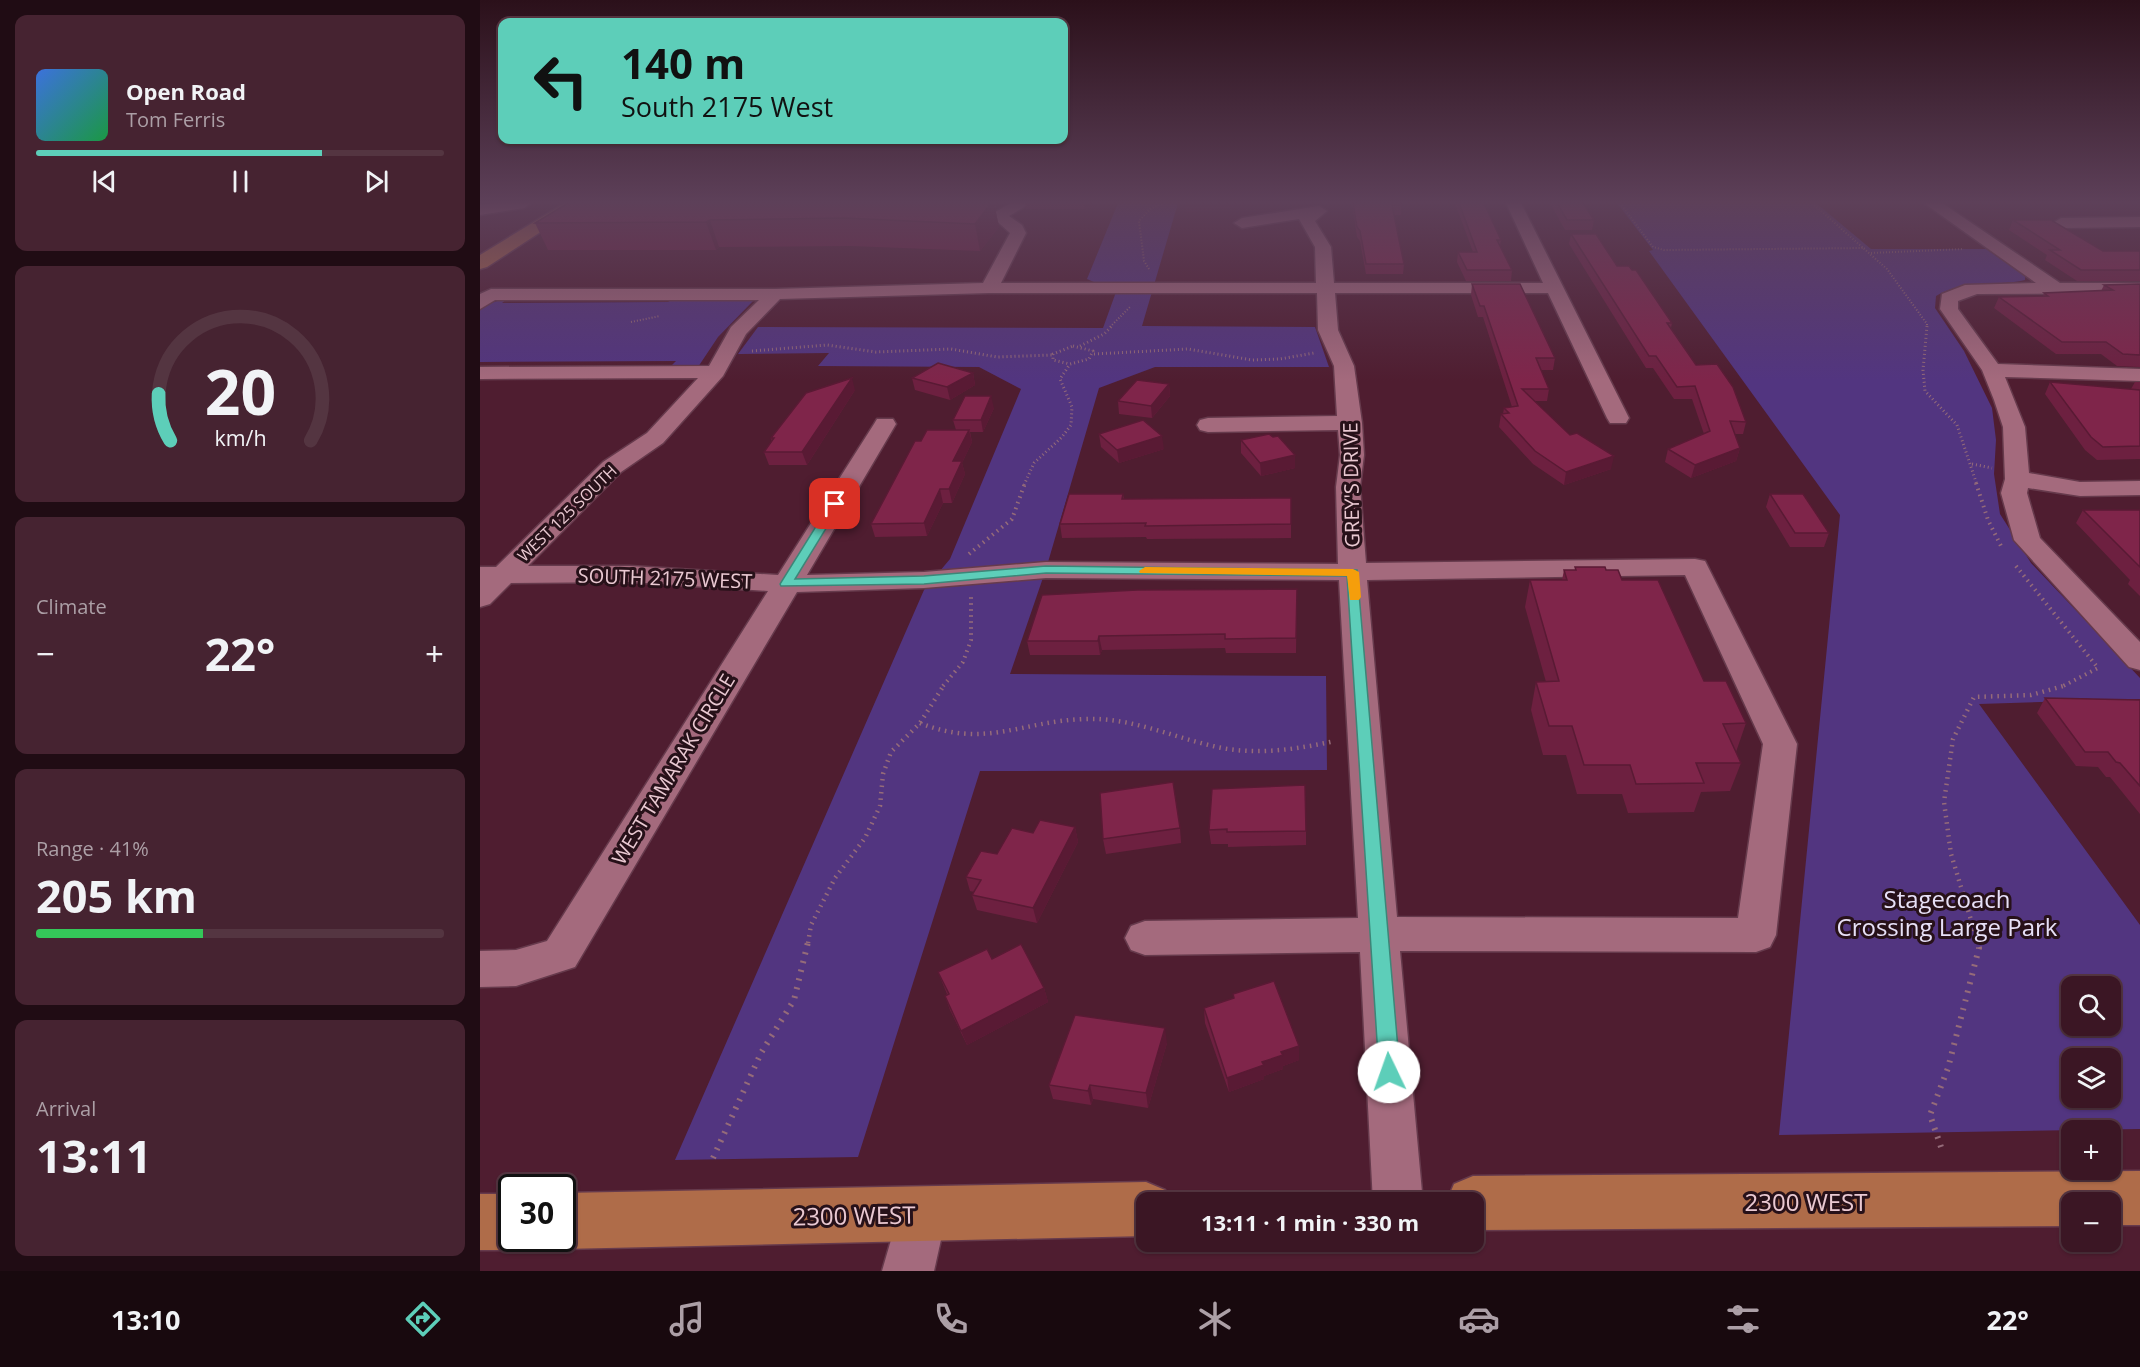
<!DOCTYPE html>
<meta charset="utf-8">
<style>
body{margin:0;font-family:"Open Sans",sans-serif;background:#462331;color:#f1f3f6;height:100vh;display:flex;flex-direction:column;font-size:22px;white-space:nowrap}
*{box-sizing:border-box;margin:0}
p{font-size:20px;color:#ac9fa6}
.icon{flex:none;width:33px;height:33px;fill:none;stroke:currentColor;stroke-width:2;stroke-linecap:round;stroke-linejoin:round}
.map{position:relative;flex:1;overflow:hidden}
.sheet{display:flex;flex-direction:column;gap:15px;padding:15px;background:#200c14;width:480px}
.sheet>*{flex:none}
.banner{position:absolute;left:18px;top:18px;width:570px;height:126px;border-radius:12px;box-shadow:0 2px 4px #0004,0 0 0 2px #543541;background:#5dceb9;color:#111;overflow:hidden}
.fabs{position:absolute;left:1581px;top:976px;display:grid;gap:12px}
.fabs a{display:grid;place-items:center;width:60px;height:60px;border-radius:12px;background:#3b1624;box-shadow:0 2px 4px #0004,0 0 0 2px #543541;font-size:30px}
.speed{position:absolute;left:18px;top:1174px;display:flex;gap:12px;font-size:30px;font-weight:700;text-align:center}
.speed>*{display:grid;place-content:center;width:78px;height:78px;border-radius:50%;background:#3b1624;box-shadow:0 2px 4px #0004,0 0 0 2px #543541;line-height:1}
.speed .limit{border:3px solid #111;border-radius:9px;background:#fff;color:#111}
.pin{position:absolute;display:grid;place-items:center;width:51px;height:51px;color:#fff;margin:-26px;border-radius:12px;box-shadow:0 3px 9px #0006}
.me{position:absolute;width:66px;margin:-33px;rotate:357deg;stroke-linejoin:round;filter:drop-shadow(0 0 4px #0008)}
.turn{display:flex;align-items:center;gap:21px;height:126px;padding:0 24px;font-size:27px}
.turn .icon{width:78px;height:78px;stroke-width:2.5}
.turn b{display:block;font-size:42px;line-height:51px}
.big{font-size:45px;font-weight:700;line-height:1.1}
.sheet .tile{flex:1;display:flex;flex-direction:column;justify-content:center;gap:9px;min-width:0;padding:0 21px;border-radius:12px;background:#462331}
.sheet .dial{align-items:center;gap:0}
.dial svg{height:156px;overflow:visible;fill:none;stroke:#543541;stroke-width:7;stroke-linecap:round;text-anchor:middle}
.dial text{fill:#f1f3f6;stroke:none}
.song{display:flex;align-items:center;gap:18px}
.cover{width:72px;height:72px;border-radius:9px;background:linear-gradient(135deg,hsl(220 70% 55%),hsl(140 70% 35%))}
.played{height:6px;border-radius:3px;background:linear-gradient(90deg,#5dceb9 70%,#543541 70%)}
.keys{display:flex;justify-content:space-around;direction:ltr}
.heat{display:flex;justify-content:space-between;align-items:center;font-size:33px;direction:ltr}
.charge{height:9px;border-radius:4px;background:linear-gradient(90deg,#34c759 41%,#543541 0)}
.trip{position:absolute;left:656px;top:1192px;width:348px;height:60px;border-radius:12px;background:#3b1624;box-shadow:0 2px 4px #0004,0 0 0 2px #543541;font-weight:700;line-height:60px;text-align:center}
.tab-bar{display:flex;height:96px;justify-content:space-around;align-items:center;background:#18090e;color:#ac9fa6}
.tab-bar .icon{width:42px;height:42px}
.tab-bar .current{color:#5dceb9}
.tab-bar b{font-size:27px;color:#f1f3f6}
main{display:flex;flex:1;min-height:0}
.map>svg:first-child{display:block}
</style>
<main>
<section class="sheet">
<div class="tile">
<div class="song"><i class="cover"></i><div><b>Open Road</b><p>Tom Ferris</p></div></div>
<div class="played"></div>
<div class="keys"><svg class="icon" aria-label="previous" viewBox="0 0 24 24"><path d="M18 5L8 12l10 7zM5 5v14"/></svg><svg class="icon" aria-label="pause" viewBox="0 0 24 24"><path d="M8 5v14M16 5v14"/></svg><svg class="icon" aria-label="next" viewBox="0 0 24 24"><path d="M6 5l10 7-10 7zM19 5v14"/></svg></div>
</div>
<div class="tile dial"><svg viewBox="0 0 100 80">
<path d="M14 69A42 42 0 1 1 86 69"/>
<path d="M14 69A42 42 0 0 1 8 45" stroke="#5dceb9"/>
<text x="50" y="56" font-size="32" font-weight="700">20</text>
<text x="50" y="72" font-size="11">km/h</text>
</svg></div>
<div class="tile"><p>Climate</p>
<div class="heat"><a>−</a><b class="big">22°</b><a>+</a></div>
</div>
<div class="tile"><p>Range · 41%</p><b class="big">205 km</b><div class="charge"></div></div>
<div class="tile"><p>Arrival</p><b class="big">13:11</b></div>
</section>
<div class="map">
<svg width="1660" height="1271" viewBox="0 0 1660 1271">
<rect width="100%" height="100%" fill="#4f1d30"/>
<!-- green -->
<g fill="#523580" fill-rule="evenodd">
<path d="M638,203H698L662,326L835,327L849,367H675L619,388L566,569L530,674L846,676L847,770L500,771L378,1157L195,1160L444,590L470,559L541,389L499,367L338,366L349,353L258,354L278,327L623,328L636,292L607,279Z"/>
<path d="M1137,203H1336L1391,249H1506L1545,276V280C1514,287 1485,279 1456,296L1455,308L1484,351L1512,408L1516,440L1514,474L1520,514L1551,563L1660,678V699L1499,704L1660,925V1129L1299,1135L1360,515L1169,251L1173,250ZM1592,987H1630V1026H1592ZM1592,1059H1630V1098H1592Z"/>
<path d="M195,297L273,301L238,337L218,367L189,368L196,361L0,362V306L28,298L22,303L188,302Z"/>
</g>
<g fill="none" stroke-linecap="round" stroke-linejoin="round">
<defs>
<g id="minor">
<path d="M13,203H51L44,208L0,215V205Z"/>
<path d="M531,203H551L529,216L542,225L546,233L521,283H836L835,247L819,219L762,228L754,223L762,218L839,206L847,211L835,221L851,247L854,283H1063L1026,203H1041L1149,418L1146,423H1130L1127,418L1068,293H855L858,330L874,366L882,423L884,455L880,487L886,563L1215,559L1225,561L1317,744L1296,935L1290,947L1276,952L920,951L943,1203H893L880,952L665,955L651,950L645,938L651,926L665,921L878,918L859,580L566,578L444,588L317,592L95,967L36,986L0,987V951L36,950L67,941L288,591L150,582L31,583L10,604L0,607V567H16L123,462L167,433L218,378L0,379V367L229,366L251,327L279,300H15L0,309V294L11,289H295L503,283L530,233L510,215ZM509,293H837L838,330L854,366L857,416L728,418L720,420L717,425L720,430L728,432L858,430L860,455L856,487L858,564L566,562L444,572L327,575L416,424L413,419H397L394,424L298,575L150,566H48L141,472L183,443L243,376L266,334L300,299ZM1205,575L1283,744L1258,918L917,917L887,580Z"/>
<path d="M1444,203H1462L1580,283H1660V293L1497,294L1478,301V309L1518,364L1660,369V381L1525,377L1545,427L1549,473L1600,482L1660,481V495L1600,496L1548,488L1547,493L1560,538L1660,642V670L1649,667L1534,540L1521,493L1525,479L1523,427L1514,400L1502,370L1460,309L1462,294L1485,285L1556,283Z"/>
<path d="M1660,217V227L1581,228L1573,223L1581,218Z"/>
<path d="M442,1188L460,1195L467,1213L454,1271H402L424,1195Z"/>
</g>
<g id="major">
<path d="M85,203H105L7,267L0,269V255Z"/>
<path d="M1660,1171V1225H1630V1203H1592V1226L993,1230V1203H966L974,1184L993,1176Z"/>
<path d="M666,1182L685,1190L691,1203H666V1236L82,1249L62,1239H82V1193Z"/>
<path d="M0,1194H32V1239H53L51,1241L32,1250H0Z"/>
</g>
</defs>
<!-- minor casing -->
<use href="#minor" stroke="#663a4c" stroke-width="3"/>
<!-- major casing -->
<use href="#major" stroke="#663a4c" stroke-width="3"/>
<!-- path-far4 -->
<g stroke="#956b79" stroke-width="2" stroke-dasharray="1 2" stroke-linecap="butt">
<path d="M1140,203L1173,247L1184,250L1385,248"/>
<path d="M1332,203L1407,269L1447,324V327"/>
<path d="M1391,253L1484,249"/>
<path d="M669,269L664,261L659,221L670,209L683,203"/>
<path d="M151,322L180,316"/>
<path d="M630,327L650,307"/>
</g>
<!-- path-far3 -->
<g stroke="#956b79" stroke-width="3" stroke-dasharray="1 3" stroke-linecap="butt">
<path d="M1447,326L1443,370L1445,391L1477,425L1497,485"/>
<path d="M593,346L613,351L609,359L590,364L573,360V354Z"/>
<path d="M600,346L624,334L632,326"/>
<path d="M272,351L347,345L396,352L471,349L517,357L572,355"/>
<path d="M614,354L708,349L772,360L800,359L834,353"/>
<path d="M1492,464L1512,468"/>
<path d="M544,485L554,463L582,437L591,425L592,407L580,379L590,364"/>
</g>
<!-- path-far2 -->
<g stroke="#956b79" stroke-width="4" stroke-dasharray="1.5 4.5" stroke-linecap="butt">
<path d="M1496,483L1508,520L1522,548"/>
<path d="M489,554L532,519L545,483"/>
<path d="M1536,566L1618,668L1583,686"/>
<path d="M463,686L483,662L491,640V595"/>
</g>
<!-- path-far1 -->
<g stroke="#956b79" stroke-width="4.5" stroke-dasharray="1.5 5" stroke-linecap="butt">
<path d="M440,723C505,749 541,721 605,719C653,717 696,739 742,748C780,755 818,749 855,741"/>
<path d="M328,943L331,925L355,878L385,838L400,806L403,774L411,752L440,723L464,685"/>
<path d="M1498,943L1471,854L1464,802L1473,739L1494,697L1551,695L1587,685"/>
</g>
<!-- path -->
<g stroke="#956b79" stroke-width="6" stroke-dasharray="2 7" stroke-linecap="butt">
<path d="M1461,1147L1450,1115L1468,1068L1499,948L1497,942"/>
<path d="M233,1158L281,1053L314,1000L328,942"/>
</g>
<!-- minor -->
<use href="#minor" fill="#a46a7d" fill-rule="evenodd"/>
<!-- major -->
<use href="#major" fill="#af6c49" fill-rule="evenodd"/>
</g>
<!-- wall -->
<g fill="#6d2040">
<path d="M88,203H525L515,208L519,227L500,251L371,246L239,247L236,250H68L55,223Z"/>
<path d="M545,203H618L617,206L605,209H546Z"/>
<path d="M872,203H921V215H914L924,264L923,274H886L880,241L877,237Z"/>
<path d="M975,203H1004L1021,240L1020,246L1032,270L1031,281H986L977,262L978,252H993Z"/>
<path d="M1070,203H1103L1114,220L1112,230H1085Z"/>
<path d="M1533,220L1623,251H1660V281H1597L1565,260L1567,255L1529,230Z"/>
<path d="M1091,234L1137,266L1192,323L1191,328L1216,365L1266,422L1263,434H1255L1260,448L1256,461L1211,478L1185,462L1188,449L1224,434L1212,399H1194L1173,368H1166L1089,244Z"/>
<path d="M992,284L1075,358L1073,370H1061L1069,389L1067,401H1055L1090,435L1131,469L1084,485L1053,464L1019,427L1021,414H1023L1024,408L1032,407L1003,317H998L991,295Z"/>
<path d="M1660,284V367L1637,366L1621,354H1576L1514,308L1519,297L1563,296L1564,293L1621,291L1624,285Z"/>
<path d="M493,373L495,385L470,400L435,390L432,378Z"/>
<path d="M1570,382L1651,389L1655,382H1660V459L1617,460L1605,450L1565,394Z"/>
<path d="M689,384L690,396L672,418L639,414L638,401Z"/>
<path d="M375,390L327,465H289L284,452L292,442L291,438Z"/>
<path d="M514,408L503,432H490L492,442L482,463L485,474L472,503H463L447,536L395,537L391,524L441,441L476,430L473,420Z"/>
<path d="M619,434L684,449L639,463L621,447Z"/>
<path d="M761,440L815,468L781,476L761,453Z"/>
<path d="M643,494L644,499L811,498V538L667,539L666,537L582,538L580,524Z"/>
<path d="M1290,494L1349,533L1344,547H1310L1286,507Z"/>
<path d="M1603,510H1660V596L1648,584L1650,580L1596,523Z"/>
<path d="M1095,567L1126,570L1142,580L1224,681L1266,723L1256,752L1261,763L1250,791L1221,792L1214,812L1148,813L1142,794H1097L1086,755H1063L1051,710L1056,682H1066L1045,607L1050,580H1082L1084,570H1095Z"/>
<path d="M817,589L816,653H746L745,648L622,650L620,655H550L547,641Z"/>
<path d="M1565,698L1660,700V814L1630,777H1626L1618,767L1596,766L1557,713Z"/>
<path d="M595,827L598,842L557,923L497,910L492,895L494,892L490,891L486,877L517,854L553,833Z"/>
<path d="M700,828L701,843L626,854L623,839Z"/>
<path d="M729,830L826,831V845L748,847V844H731Z"/>
<path d="M512,959L564,988L568,1002L487,1045L470,1010L465,996L467,994L458,972Z"/>
<path d="M753,994L819,1060L803,1066V1069L784,1076V1079L749,1092L725,1023L724,1008L753,998Z"/>
<path d="M687,1043L668,1108L613,1099L611,1105L573,1099L569,1085Z"/>
</g>
<!-- shaded-wall -->
<g fill="#591a34">
<path d="M511,203H514L519,227L500,251L495,224Z"/>
<path d="M515,203H525L516,208Z"/>
<path d="M604,203H618L617,206L605,209Z"/>
<path d="M766,203V205L706,213L705,204Z"/>
<path d="M230,220L239,247L236,250L226,222Z"/>
<path d="M493,373L495,385L470,400L467,387Z"/>
<path d="M372,378L375,390L327,465L322,452Z"/>
<path d="M689,384L690,396L672,418L671,406Z"/>
<path d="M511,396L514,408L503,432L501,420Z"/>
<path d="M489,430L492,442L482,463L485,474L472,503L469,489L473,461Z"/>
<path d="M682,436L684,449L639,463L637,450Z"/>
<path d="M1260,448L1256,461L1211,478L1215,465Z"/>
<path d="M815,455V468L781,476L780,463Z"/>
<path d="M1134,456L1131,469L1084,485L1086,472Z"/>
<path d="M460,489L463,503L447,536L444,523Z"/>
<path d="M619,636L622,650L620,655L618,641Z"/>
<path d="M595,827L598,842L557,923L553,908Z"/>
<path d="M564,988L568,1002L487,1045L481,1031Z"/>
<path d="M685,1028L687,1043L668,1108L666,1093Z"/>
<path d="M819,1046V1060L803,1066V1069L784,1076V1079L749,1092L747,1078L782,1062L801,1052Z"/>
<path d="M610,1085L613,1099L611,1105L608,1091Z"/>
</g>
<!-- building -->
<g fill="#7f254a" stroke="#591a34" stroke-width="1.5">
<path d="M88,203H511L495,224L364,218L230,220L226,222L55,223Z"/>
<path d="M873,203H921V205H912L924,264H886L880,231L877,227Z"/>
<path d="M979,203H1004L1021,240H1017L1032,270H987L978,252H997Z"/>
<path d="M1077,203H1103L1114,220H1087Z"/>
<path d="M1533,220H1571L1623,251H1660V270H1601L1570,250H1580Z"/>
<path d="M1091,234H1116L1137,266H1149L1152,270H1156L1192,323H1187L1216,365L1237,364L1253,387L1266,422L1250,421L1260,448L1215,465L1188,449L1230,431L1215,386L1197,387L1176,356H1169Z"/>
<path d="M992,284H1040L1075,358H1056L1069,389H1042L1090,435L1097,433L1134,456L1086,472L1055,451L1021,414L1029,413L1024,408L1038,406L1004,306H1000Z"/>
<path d="M1660,284V355L1643,354L1626,342H1582L1519,297L1568,296L1564,293L1633,290L1624,285Z"/>
<path d="M458,363L493,373L467,387L432,378Z"/>
<path d="M372,378L322,452H284L294,438H291L326,393Z"/>
<path d="M657,380L689,384L671,406L638,401Z"/>
<path d="M1570,382L1660,390V446L1623,447L1611,437Z"/>
<path d="M485,396H511L501,420H473Z"/>
<path d="M663,420L682,436L637,450L619,434Z"/>
<path d="M447,430H489L473,461H482L469,489H460L444,523L391,524L435,441H441Z"/>
<path d="M789,434L793,437L798,436L815,455L780,463L761,440Z"/>
<path d="M589,494H643L642,499L811,498V524L665,526L666,523L580,524Z"/>
<path d="M1290,494H1323L1349,533H1315Z"/>
<path d="M1603,510H1660V567Z"/>
<path d="M1095,567H1125L1126,570H1138L1142,580H1178L1224,681H1246L1266,723L1243,724L1261,763H1216L1224,783L1156,784L1150,765H1104L1092,726H1069L1056,682L1079,681L1050,580H1087L1084,570H1096Z"/>
<path d="M817,589L816,638L745,639V634L619,636L618,641H547L562,595L657,590Z"/>
<path d="M1565,698L1660,700V786L1640,763L1636,762L1628,752H1605Z"/>
<path d="M693,782L700,828L623,839L620,793Z"/>
<path d="M825,785L826,831L747,832V829L729,830L732,789Z"/>
<path d="M560,820L595,827L553,908L492,895L501,880L486,877L501,851L517,854L532,828L553,833Z"/>
<path d="M541,944L564,988L481,1031L465,996L469,994L458,972L507,949L512,959Z"/>
<path d="M794,981L819,1046L801,1052L803,1055L782,1062L784,1065L747,1078L724,1008L754,998L753,994Z"/>
<path d="M595,1015L685,1028L666,1093L610,1085L608,1091L569,1085Z"/>
</g>
<!-- sky -->
<linearGradient id="sky" x2="0" y2="1"><stop stop-color="#2b101a"/><stop offset="0.53" stop-color="#5d4059"/><stop offset="1" stop-color="#5d4059" stop-opacity="0"/></linearGradient>
<rect width="1660" height="381" fill="url(#sky)"/>
<!-- route -->
<path fill="#5dceb9" stroke="#3c8678" stroke-width="1.5" d="M355,500L361,504L315,579L444,576L566,566L877,570L920,1072L917,1079L909,1082L902,1079L899,1072L867,576L566,573L444,584L301,586L300,584L350,504Z"/>
<!-- slow -->
<path fill="#f59e0b" d="M665,567L873,569L879,572L881,597L879,600H870L867,576L660,573L659,571Z"/>
<g text-anchor="middle" dominant-baseline="central" stroke-width="6" stroke-linejoin="round" paint-order="stroke">
<!-- far-street labels -->
<g font-size="16" fill="#eac9d2" stroke="#271119">
<text transform="translate(87 513) rotate(-44)">WEST 125 SOUTH</text>
</g>
<!-- street labels -->
<g font-size="20" fill="#eac9d2" stroke="#271119">
<text transform="translate(871 485) rotate(-91)">GREY'S DRIVE</text>
<text transform="translate(185 578) rotate(2)">SOUTH 2175 WEST</text>
<text transform="translate(193 769) rotate(-59)">WEST TAMARAK CIRCLE</text>
</g>
<!-- near-park labels -->
<g font-size="24" fill="#e7e0f7" stroke="#271119">
<text x="1467" y="898">Stagecoach<tspan x="1467" dy="28">Crossing Large Park</tspan></text>
</g>
<!-- near-street labels -->
<g font-size="24" fill="#eac9d2" stroke="#271119">
<text x="1326" y="1201">2300 WEST</text>
<text transform="translate(374 1215) rotate(-1)">2300 WEST</text>
</g>
</g>
</svg>
<div class="fabs">
<a><svg class="icon" aria-label="search" viewBox="0 0 24 24"><circle cx="10" cy="10" r="6"/><path d="M15 15l6 6"/></svg></a>
<a><svg class="icon" aria-label="layers" viewBox="0 0 24 24"><path d="M12 4l9 5-9 5-9-5zM3 14l9 5 9-5"/></svg></a>
<a>+</a>
<a>−</a>
</div>
<div class="speed"><div class="limit">30</div></div>
<div class="pin" style="left:355px;top:504px;background:#d93025"><svg class="icon" aria-label="arrive" viewBox="0 0 24 24"><path d="M6 21V4h12l-3 4 3 4H6"/></svg></div>
<svg class="me" style="left:909px;top:1072px" viewBox="-20 -20 40 40"><circle r="19" fill="#fff"/><path d="M0-13L10 11 0 6-10 11z" fill="#5dceb9"/></svg>
<div class="trip">13:11 · 1 min · 330 m</div>
<div class="banner">
<div class="turn"><svg class="icon" aria-label="left" viewBox="0 0 24 24"><path d="M17 20v-9H6M10 6l-5 5 5 5"/></svg><div><b>140 m</b>South 2175 West</div></div>
</div>
</div>
</main>
<nav class="tab-bar">
<b>13:10</b>
<svg class="icon current" aria-label="directions" viewBox="0 0 24 24"><path d="M12 3l9 9-9 9-9-9zM9 14v-3h6M13 9l2 2-2 2"/></svg>
<svg class="icon" aria-label="music" viewBox="0 0 24 24"><path d="M9 18V5l10-2v13"/><circle cx="6" cy="18" r="3"/><circle cx="16" cy="16" r="3"/></svg>
<svg class="icon" aria-label="phone" viewBox="0 0 24 24"><path d="M5 4h4l2 5-3 2q2 4 5 5l2-3 5 2v4C11 20 4 13 5 4z"/></svg>
<svg class="icon" aria-label="climate" viewBox="0 0 24 24"><path d="M12 3v18M4 7l16 10M4 17L20 7"/></svg>
<svg class="icon" aria-label="car" viewBox="0 0 24 24"><path d="M5 17H2v-5l4-1 3-4h7l3 4 3 1v5h-3M9 17h6M6 11h13"/><circle cx="7" cy="17" r="2"/><circle cx="17" cy="17" r="2"/></svg>
<svg class="icon" aria-label="filters" viewBox="0 0 24 24"><path d="M4 7h16M4 17h16"/><circle cx="9" cy="7" r="2"/><circle cx="15" cy="17" r="2"/></svg>
<b>22°</b>
</nav>
